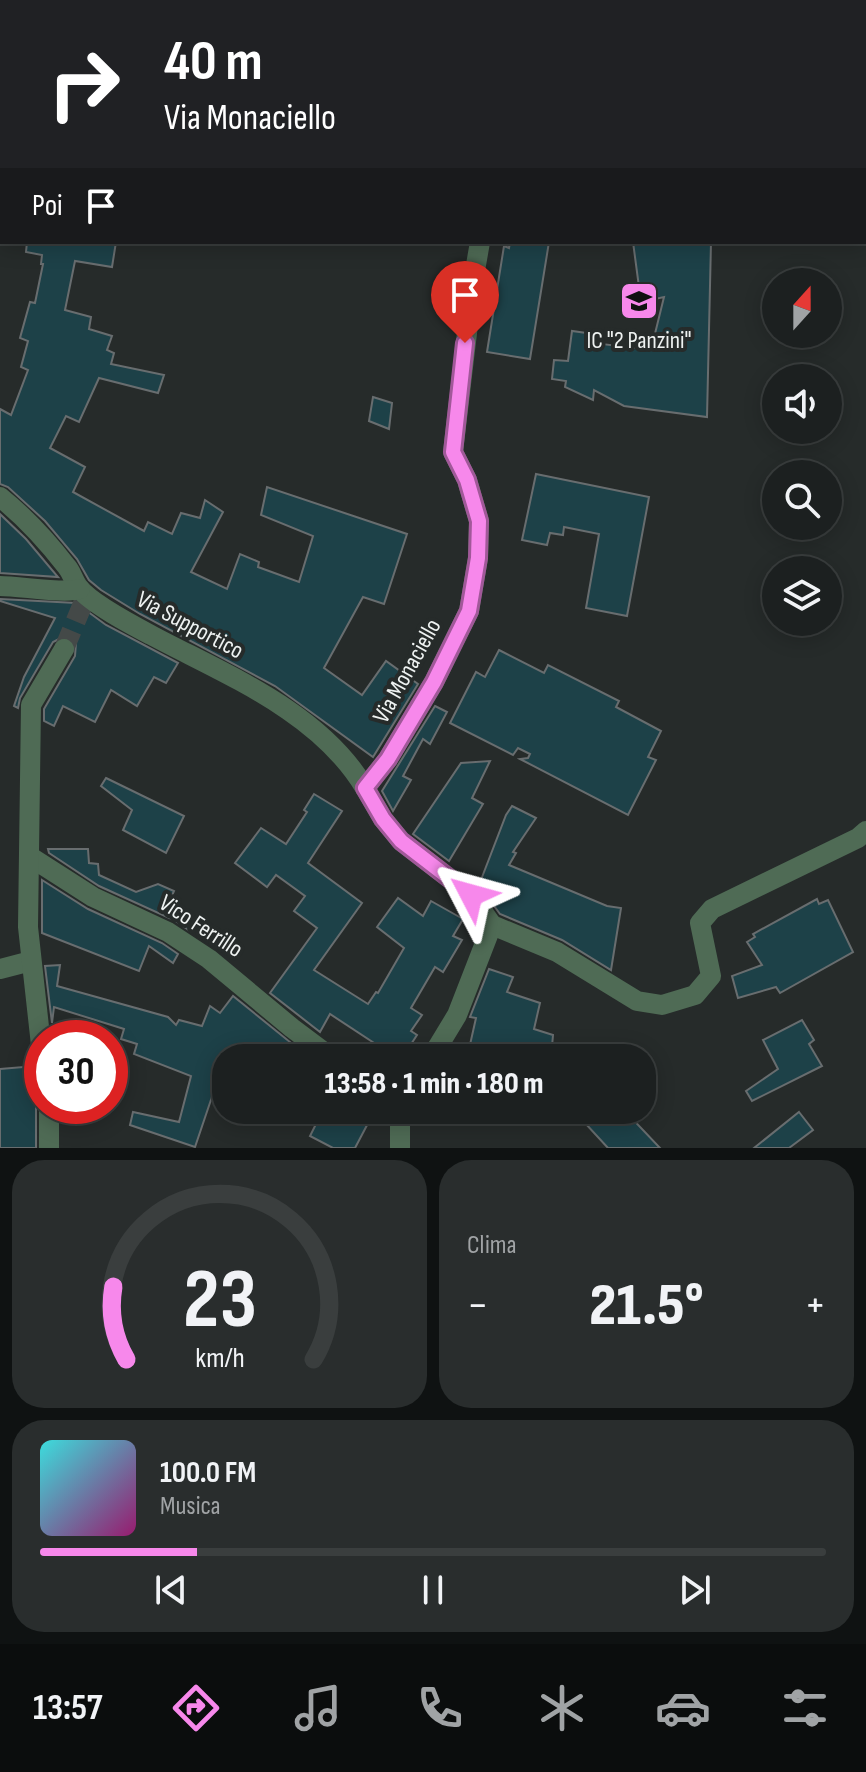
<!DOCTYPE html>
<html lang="it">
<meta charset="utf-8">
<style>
body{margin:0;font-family:"Sofia Sans Condensed",sans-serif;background:#292d2d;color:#f1f3f6;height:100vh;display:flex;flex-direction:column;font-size:30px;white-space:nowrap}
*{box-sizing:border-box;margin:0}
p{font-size:26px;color:#a0a3a5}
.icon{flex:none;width:44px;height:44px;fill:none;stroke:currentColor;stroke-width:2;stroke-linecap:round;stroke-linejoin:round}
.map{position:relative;height:1148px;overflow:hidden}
.panel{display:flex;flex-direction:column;gap:12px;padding:12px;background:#0f1212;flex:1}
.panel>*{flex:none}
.top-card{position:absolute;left:0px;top:0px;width:866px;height:244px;box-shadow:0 4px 20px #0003,0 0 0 2px #3a3e3e;background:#202124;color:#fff;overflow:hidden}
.needle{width:52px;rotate:21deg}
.controls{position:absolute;left:762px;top:268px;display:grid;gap:16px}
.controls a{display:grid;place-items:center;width:80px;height:80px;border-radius:50%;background:#1c2020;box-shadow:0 4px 20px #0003,0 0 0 2px #3a3e3e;font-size:40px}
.speed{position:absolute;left:24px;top:1020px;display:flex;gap:16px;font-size:40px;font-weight:700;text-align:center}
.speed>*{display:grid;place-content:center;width:104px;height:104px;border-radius:50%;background:#1c2020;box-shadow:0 4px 20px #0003,0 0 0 2px #3a3e3e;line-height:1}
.speed .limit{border:12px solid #d22;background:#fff;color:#111}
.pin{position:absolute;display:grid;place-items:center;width:68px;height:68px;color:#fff;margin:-82px -34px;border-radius:50% 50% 50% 0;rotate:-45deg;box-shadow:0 0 8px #0007}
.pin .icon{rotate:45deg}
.me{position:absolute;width:88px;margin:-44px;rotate:309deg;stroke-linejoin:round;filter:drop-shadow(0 0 6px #0008)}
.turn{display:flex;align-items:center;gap:28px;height:168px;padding:0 32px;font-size:36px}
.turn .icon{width:104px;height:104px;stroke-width:2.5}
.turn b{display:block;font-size:56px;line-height:68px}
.then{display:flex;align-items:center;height:76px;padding:0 32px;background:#0003;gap:16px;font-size:30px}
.big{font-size:60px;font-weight:800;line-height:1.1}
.panel .card{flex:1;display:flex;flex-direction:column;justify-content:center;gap:12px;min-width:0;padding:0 28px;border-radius:32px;background:#292d2d}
.panel .dial{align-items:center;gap:0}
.dial svg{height:208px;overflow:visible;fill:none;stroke:#3a3e3e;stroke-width:7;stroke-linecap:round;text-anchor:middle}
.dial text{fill:#f1f3f6;stroke:none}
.song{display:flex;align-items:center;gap:24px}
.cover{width:96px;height:96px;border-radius:12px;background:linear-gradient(135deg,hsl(180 70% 55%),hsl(320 70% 35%))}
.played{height:8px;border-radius:4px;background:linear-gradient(90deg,#f788eb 20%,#3a3e3e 20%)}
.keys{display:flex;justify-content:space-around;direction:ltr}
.heat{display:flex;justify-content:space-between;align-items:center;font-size:44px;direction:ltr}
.panel .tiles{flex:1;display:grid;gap:12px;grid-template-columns:1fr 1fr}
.card:last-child{grid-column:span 2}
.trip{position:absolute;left:212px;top:1044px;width:444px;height:80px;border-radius:32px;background:#1c2020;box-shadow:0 4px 20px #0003,0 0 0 2px #3a3e3e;font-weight:800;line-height:80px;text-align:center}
.dock{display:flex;height:128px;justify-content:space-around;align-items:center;background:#0b0d0d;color:#a0a3a5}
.dock .icon{width:56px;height:56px}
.dock .current{color:#f788eb}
.dock b{font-size:36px;color:#f1f3f6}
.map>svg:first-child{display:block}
</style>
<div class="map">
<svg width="866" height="1148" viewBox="0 0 866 1148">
<rect width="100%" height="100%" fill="#262b2a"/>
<!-- building -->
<g fill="#1d4148" stroke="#686d6f" stroke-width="2">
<path d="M27,242H116L112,267L75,261L65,310L91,317L89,329L112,336L107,350L114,353L111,364L164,375L158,393L99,378L79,422L66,416L50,448L85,467L73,492L144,531L148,522L172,534L181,513L200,518L205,500L223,512L191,572L227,589L240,554L259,562L258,567L299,582L313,536L261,515L267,487L407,534L384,604L363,597L324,668L362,695L386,661L418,684L373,757L275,686L140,614L101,590L89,580L77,559L45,521L8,487L0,484V409L11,415L28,370L21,367L28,341L20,338L30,302L35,303L43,264H41L42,255L26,252Z"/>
<path d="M510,242H549L530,359L487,352L504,246L509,248Z"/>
<path d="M633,242H711L707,417L624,406L594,390L593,400L565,387L566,381L552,379L554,360L568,361L572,331L594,334L593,343L651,350L664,297L641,302Z"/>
<path d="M373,397L392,403L389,429L369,421Z"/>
<path d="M536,474L649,497L627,616L586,608L599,534L564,527L563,535L550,533L547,545L522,540Z"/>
<path d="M0,514L26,539L58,577L0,573Z"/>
<path d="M0,599L76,603L106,625L178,663L166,683L154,677L137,706L111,690L95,722L63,706L54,726L44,721V709L75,656L76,643L65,636L53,642L20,698L18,708L14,706L24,677L55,618L0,601Z"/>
<path d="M499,650L544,673L548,665L619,701L616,707L661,731L648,757L656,760L628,815L520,759L528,758L530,754L518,748L513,755L450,723L476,672L485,677Z"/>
<path d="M435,706L447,712L430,744L423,739L403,776L411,780L393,811L382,791Z"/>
<path d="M490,761L472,798L483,804L449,861L413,834L461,763Z"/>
<path d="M106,778L184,816L166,853L123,830L132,810L101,786Z"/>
<path d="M314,794L342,811L308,863L362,903L314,970L368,1004L376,992L378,993L404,948L377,927L398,898L423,916L431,901L463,919L453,936L462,940L443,972L435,967L411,1008L422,1015L411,1031L417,1035L402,1058H397L330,1014L320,1032L270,993L317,928L294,911L305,896L276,875L267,887L235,863L261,828L286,844L307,812L304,810Z"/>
<path d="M512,806L536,818L513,852L516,853L509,865L607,906L621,908L611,970L562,940L500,914L479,885L506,815Z"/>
<path d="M48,849H88L89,863L98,864L99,875L136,892L158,884L174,891L166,909L176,913L174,917L191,928L190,931L174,920L99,886L49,853Z"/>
<path d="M42,880L88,909L162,943L178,954L173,963L149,946L139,971L42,933Z"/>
<path d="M817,899L819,904L828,900L853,952L780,993L776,987L738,998L732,976L762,965L747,942L755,937L753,934Z"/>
<path d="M60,965L57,986L168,1017L176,1025L179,1020L202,1026L210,1006L220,1013L233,996L306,1055L305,1058H226V1088L217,1082L195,1147L130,1125L133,1112L179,1122L191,1076L134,1054L137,1044L121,1039L124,1029L54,1007L52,1023L45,966Z"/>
<path d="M489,969L513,977L507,992L540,1003L534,1029L553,1035L551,1058H467L476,1018L470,1017Z"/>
<path d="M802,1020L814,1040L809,1044L822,1066L752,1101L746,1091L778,1069L763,1040Z"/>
<path d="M35,1066L39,1098L36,1106V1148H0V1069Z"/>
<path d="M323,1110H375L355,1148H333L310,1136Z"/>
<path d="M573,1110H624L660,1148H608Z"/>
<path d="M799,1112L813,1130L789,1148H754Z"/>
</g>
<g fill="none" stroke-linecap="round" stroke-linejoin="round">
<!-- minor-tunnel -->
<path stroke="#444948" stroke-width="20" stroke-dasharray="20 10" stroke-linecap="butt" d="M64,649L87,594"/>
<!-- minor -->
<g stroke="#4f6b55" stroke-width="20">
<path d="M140,2V0"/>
<path d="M536,2V0"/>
<path d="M0,497C26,518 47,541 67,567C72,573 74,582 79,588C92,604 132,625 151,635C226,675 319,711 365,788"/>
<path d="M0,586C20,586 65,594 80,589"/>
<path d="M29,856L93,897L168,932L209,959L292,1028L332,1058"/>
<path d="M492,925L557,952L637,1001L662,1005L695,995L711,976L700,923L712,909L858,838L866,831"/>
<path d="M0,969L31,961"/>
<path d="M42,1054L28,927L31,705L64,649"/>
<path d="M431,1058L457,1015L492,925L471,895L401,841L383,819L365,788L388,759L434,682L469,611L478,558L479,521L467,480L453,452L473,282L480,242"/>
<path d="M49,1106V1148"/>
<path d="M400,1110V1148"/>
</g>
</g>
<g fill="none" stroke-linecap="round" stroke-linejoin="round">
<defs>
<path id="route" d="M465,343L453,452L467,480L479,521L478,558L469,611L434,682L388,759L365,788L383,819L401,841L471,895"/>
</defs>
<!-- route casing -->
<use href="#route" stroke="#a15899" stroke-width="20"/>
<!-- route -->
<use href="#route" stroke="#f788eb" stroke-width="14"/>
</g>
<!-- icons -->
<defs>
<symbol id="school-square" viewBox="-11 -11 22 22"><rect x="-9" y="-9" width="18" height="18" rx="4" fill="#f788eb" stroke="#262b2a"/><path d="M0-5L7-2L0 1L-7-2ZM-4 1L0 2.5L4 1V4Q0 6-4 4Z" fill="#111"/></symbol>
</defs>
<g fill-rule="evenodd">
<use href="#school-square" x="617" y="279" width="44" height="44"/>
</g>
<g text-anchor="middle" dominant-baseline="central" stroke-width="8" stroke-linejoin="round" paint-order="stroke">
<!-- poi labels -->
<g font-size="24" fill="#eef2f1" stroke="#262b2a">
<text x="639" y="340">IC "2 Panzini"</text>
</g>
<!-- street labels -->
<g font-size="24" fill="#eef2f1" stroke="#262b2a">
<text transform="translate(190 625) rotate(28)">Via Supportico</text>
<text transform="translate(407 671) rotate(-61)">Via Monaciello</text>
<text transform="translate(201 926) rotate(33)">Vico Ferrillo</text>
</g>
</g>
</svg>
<div class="controls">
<a><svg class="needle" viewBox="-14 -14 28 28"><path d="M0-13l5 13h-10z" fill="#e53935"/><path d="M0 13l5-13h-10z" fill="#a0a3a5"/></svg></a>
<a><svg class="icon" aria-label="sound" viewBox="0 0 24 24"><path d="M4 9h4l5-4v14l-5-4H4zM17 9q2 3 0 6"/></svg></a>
<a><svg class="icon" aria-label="search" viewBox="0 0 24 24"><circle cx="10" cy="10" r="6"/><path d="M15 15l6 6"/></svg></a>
<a><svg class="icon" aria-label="layers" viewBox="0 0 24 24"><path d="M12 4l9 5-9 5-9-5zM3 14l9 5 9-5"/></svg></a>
</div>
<div class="speed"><div class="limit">30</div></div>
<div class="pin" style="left:465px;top:343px;background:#d93025"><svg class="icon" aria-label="arrive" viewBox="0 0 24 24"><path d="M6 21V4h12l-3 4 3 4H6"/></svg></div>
<svg class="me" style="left:471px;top:895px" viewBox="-20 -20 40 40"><path d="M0-17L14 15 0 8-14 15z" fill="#f788eb" stroke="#fff" stroke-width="4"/></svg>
<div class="trip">13:58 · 1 min · 180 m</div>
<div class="top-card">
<div class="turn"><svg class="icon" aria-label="right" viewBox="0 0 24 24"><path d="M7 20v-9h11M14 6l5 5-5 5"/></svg><div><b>40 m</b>Via Monaciello</div></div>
<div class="then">Poi<svg class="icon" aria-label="arrive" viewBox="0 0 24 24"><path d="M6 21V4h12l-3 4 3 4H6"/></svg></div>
</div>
</div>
<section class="panel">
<div class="tiles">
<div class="card dial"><svg viewBox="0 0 100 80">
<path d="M14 69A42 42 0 1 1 86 69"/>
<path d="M14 69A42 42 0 0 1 9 41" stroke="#f788eb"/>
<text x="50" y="56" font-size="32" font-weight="700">23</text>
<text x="50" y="72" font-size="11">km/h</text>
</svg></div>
<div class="card"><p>Clima</p>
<div class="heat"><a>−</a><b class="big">21.5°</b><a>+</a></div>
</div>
<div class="card">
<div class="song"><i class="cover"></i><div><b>100.0 FM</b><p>Musica</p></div></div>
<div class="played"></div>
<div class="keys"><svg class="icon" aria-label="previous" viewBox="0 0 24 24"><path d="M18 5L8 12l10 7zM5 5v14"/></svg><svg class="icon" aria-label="pause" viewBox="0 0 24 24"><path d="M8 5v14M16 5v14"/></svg><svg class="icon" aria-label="next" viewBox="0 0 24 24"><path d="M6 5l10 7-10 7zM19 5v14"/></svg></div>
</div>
</div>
</section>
<nav class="dock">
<b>13:57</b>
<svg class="icon current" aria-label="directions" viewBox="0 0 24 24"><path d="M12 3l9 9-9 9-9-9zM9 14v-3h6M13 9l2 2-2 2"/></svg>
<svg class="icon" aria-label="music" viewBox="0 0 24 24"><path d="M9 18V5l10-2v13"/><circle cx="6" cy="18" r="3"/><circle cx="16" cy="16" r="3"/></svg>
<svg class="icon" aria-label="phone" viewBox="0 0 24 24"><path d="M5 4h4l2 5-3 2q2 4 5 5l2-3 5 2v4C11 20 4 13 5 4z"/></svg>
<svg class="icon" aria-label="climate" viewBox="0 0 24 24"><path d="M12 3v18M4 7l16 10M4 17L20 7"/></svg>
<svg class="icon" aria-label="car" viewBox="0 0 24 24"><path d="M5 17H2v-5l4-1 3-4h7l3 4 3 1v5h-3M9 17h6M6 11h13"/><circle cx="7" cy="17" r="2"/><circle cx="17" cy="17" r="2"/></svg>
<svg class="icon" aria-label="filters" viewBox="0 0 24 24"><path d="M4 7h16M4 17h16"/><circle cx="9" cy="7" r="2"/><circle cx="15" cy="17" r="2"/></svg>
</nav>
